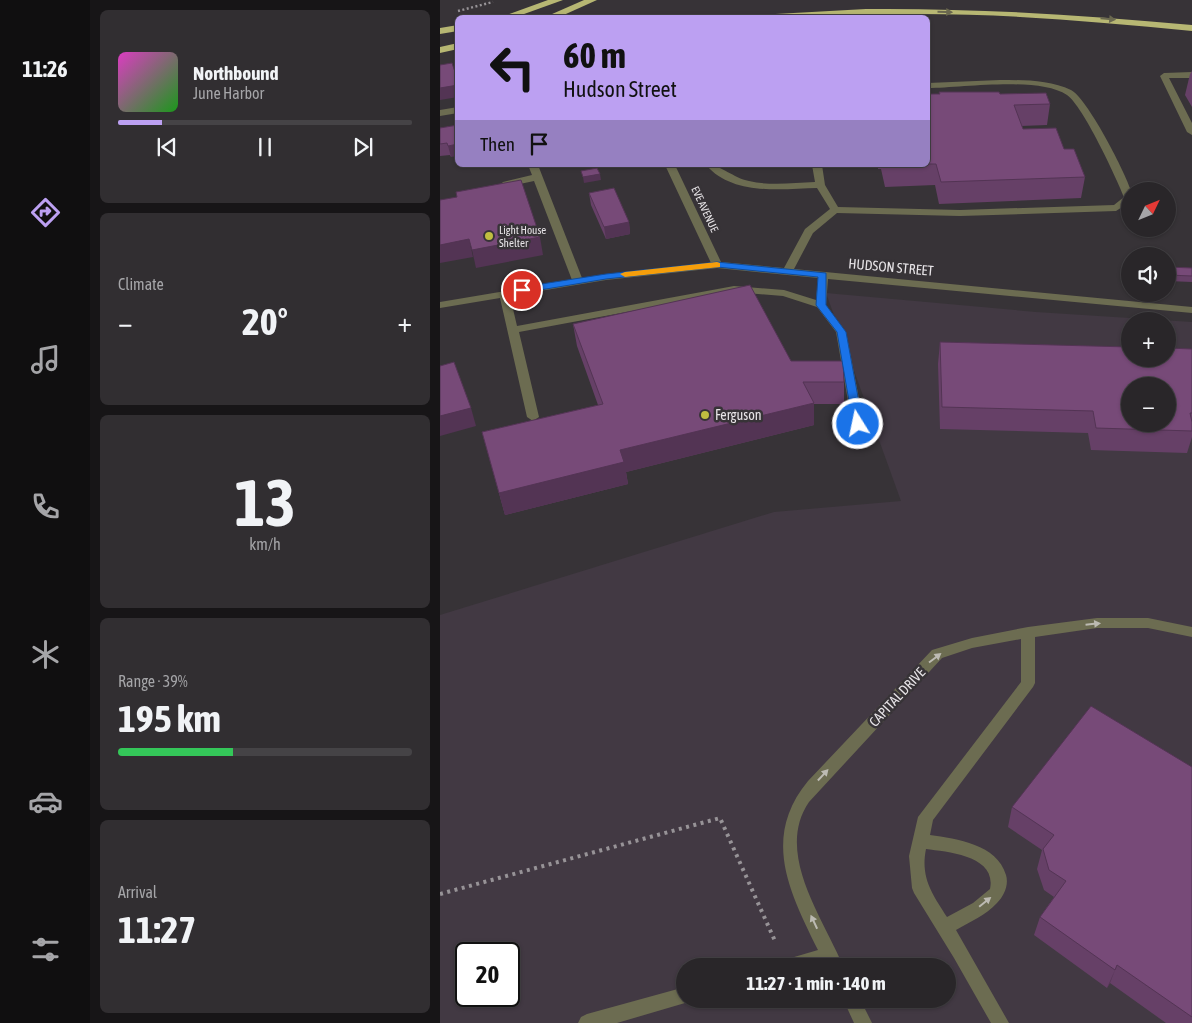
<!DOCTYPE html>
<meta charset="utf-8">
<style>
body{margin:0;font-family:"Asap Condensed",sans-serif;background:#312e31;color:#f1f3f6;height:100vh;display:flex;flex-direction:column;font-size:19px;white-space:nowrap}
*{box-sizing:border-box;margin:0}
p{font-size:16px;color:#a5a5a8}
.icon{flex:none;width:28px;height:28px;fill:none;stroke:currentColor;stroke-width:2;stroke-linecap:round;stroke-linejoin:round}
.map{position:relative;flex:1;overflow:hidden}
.drawer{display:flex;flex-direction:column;gap:10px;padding:10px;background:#171517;width:350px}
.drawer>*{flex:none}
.top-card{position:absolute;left:15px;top:15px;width:475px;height:152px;border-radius:8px;box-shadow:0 1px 4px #0004,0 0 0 1px #454346;background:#bca0f2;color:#111;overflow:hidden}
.needle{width:32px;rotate:47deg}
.controls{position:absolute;left:681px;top:182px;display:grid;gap:10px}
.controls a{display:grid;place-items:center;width:55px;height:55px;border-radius:50%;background:#292629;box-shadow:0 1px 4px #0004,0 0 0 1px #454346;font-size:25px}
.speed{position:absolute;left:15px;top:942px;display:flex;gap:10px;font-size:25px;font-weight:700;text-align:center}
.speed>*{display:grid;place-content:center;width:65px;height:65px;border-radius:50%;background:#292629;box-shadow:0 1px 4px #0004,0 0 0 1px #454346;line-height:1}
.speed .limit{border:2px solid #111;border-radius:8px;background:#fff;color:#111}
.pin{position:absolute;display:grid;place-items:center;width:42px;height:42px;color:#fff;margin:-21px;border:2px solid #fff;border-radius:50%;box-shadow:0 1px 5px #0007}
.me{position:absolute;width:55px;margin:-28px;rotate:350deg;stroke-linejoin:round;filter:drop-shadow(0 0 4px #0008)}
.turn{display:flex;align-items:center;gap:18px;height:105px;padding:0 25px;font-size:22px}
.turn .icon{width:65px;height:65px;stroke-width:2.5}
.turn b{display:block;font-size:35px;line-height:42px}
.then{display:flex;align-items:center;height:48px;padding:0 25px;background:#0003;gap:10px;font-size:19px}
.big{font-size:38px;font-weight:700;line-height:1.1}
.drawer .card{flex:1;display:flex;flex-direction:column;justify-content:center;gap:8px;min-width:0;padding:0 18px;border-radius:8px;background:#312e31}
.drawer .dial{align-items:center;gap:0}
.dial b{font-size:65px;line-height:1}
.song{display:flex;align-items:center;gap:15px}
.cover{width:60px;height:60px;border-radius:8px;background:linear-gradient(135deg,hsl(310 70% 55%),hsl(120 70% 35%))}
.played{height:5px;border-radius:2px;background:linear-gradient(90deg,#bca0f2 15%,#454346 15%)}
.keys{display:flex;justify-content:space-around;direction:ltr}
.heat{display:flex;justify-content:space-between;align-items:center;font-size:28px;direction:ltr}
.charge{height:8px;border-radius:4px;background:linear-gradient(90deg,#34c759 39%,#454346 0)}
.trip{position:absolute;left:236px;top:958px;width:280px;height:50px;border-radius:25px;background:#292629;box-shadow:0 1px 4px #0004,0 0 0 1px #454346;font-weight:700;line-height:50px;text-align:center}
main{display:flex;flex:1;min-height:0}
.tab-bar{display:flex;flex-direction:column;width:90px;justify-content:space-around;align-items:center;background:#100f10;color:#a5a5a8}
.tab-bar .icon{width:35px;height:35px}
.tab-bar .active{color:#bca0f2}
.tab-bar b{font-size:22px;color:#f1f3f6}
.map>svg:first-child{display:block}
</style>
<main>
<nav class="tab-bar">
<b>11:26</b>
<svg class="icon active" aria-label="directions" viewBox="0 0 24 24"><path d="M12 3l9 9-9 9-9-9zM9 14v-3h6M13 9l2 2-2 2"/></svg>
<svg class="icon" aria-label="music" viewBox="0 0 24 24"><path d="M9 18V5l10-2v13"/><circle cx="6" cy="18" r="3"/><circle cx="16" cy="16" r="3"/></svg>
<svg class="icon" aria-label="phone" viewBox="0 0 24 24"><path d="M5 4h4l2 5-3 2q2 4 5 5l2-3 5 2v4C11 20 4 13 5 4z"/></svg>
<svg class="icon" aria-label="climate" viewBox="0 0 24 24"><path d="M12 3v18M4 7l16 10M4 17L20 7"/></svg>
<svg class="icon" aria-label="car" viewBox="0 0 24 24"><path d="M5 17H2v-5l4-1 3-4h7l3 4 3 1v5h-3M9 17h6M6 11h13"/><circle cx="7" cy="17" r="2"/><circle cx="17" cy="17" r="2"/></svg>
<svg class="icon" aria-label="filters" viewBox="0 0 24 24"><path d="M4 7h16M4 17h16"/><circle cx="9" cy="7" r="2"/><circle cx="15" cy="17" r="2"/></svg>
</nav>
<section class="drawer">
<div class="card">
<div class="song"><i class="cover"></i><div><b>Northbound</b><p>June Harbor</p></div></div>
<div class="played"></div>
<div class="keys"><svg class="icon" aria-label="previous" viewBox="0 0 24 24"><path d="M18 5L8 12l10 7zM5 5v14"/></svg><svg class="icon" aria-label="pause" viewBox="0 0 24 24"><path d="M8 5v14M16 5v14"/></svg><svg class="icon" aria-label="next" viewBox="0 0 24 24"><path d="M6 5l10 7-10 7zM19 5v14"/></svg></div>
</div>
<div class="card"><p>Climate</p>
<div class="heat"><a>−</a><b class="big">20°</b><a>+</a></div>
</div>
<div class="card dial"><b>13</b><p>km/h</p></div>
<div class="card"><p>Range · 39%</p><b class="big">195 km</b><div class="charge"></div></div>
<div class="card"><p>Arrival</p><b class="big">11:27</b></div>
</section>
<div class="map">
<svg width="752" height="1023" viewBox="0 0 752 1023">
<rect width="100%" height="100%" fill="#373337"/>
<!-- built -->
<path fill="#423943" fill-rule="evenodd" d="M386,293L596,312L752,322V1023H0V615L334,512L461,501ZM690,321H728V359H690ZM690,386H728V424H690ZM26,954H69V996H26ZM245,966H508V999H245Z"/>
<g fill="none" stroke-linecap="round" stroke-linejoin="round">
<!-- path-far1 -->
<path stroke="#979397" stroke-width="2.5" stroke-dasharray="2 2.5" stroke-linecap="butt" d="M18,11L53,2"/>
<!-- path -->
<path stroke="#979397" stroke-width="4" stroke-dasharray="3 4.5" stroke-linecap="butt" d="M0,894L280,818L335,941"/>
<!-- minor -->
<g fill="#6c6c51" fill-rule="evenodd">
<path d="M752,72V78H729L752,123V135L747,132L720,76L724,73Z"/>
<path d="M560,80C583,80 610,80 631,90C647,98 684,170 690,188C691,192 690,196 690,202L676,211L520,216L397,213L373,233L354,269L752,307V313L388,279L386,305L406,332L424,424L418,428L412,424L396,332L377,307L343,296L294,292L79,332L99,417L93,421L87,417L60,298L0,308V302L132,280L94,181L66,187L61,184L63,182L92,175L88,165H98L142,278L271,263L225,165H235L281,262L344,268L365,229L390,209L377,188C341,189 293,196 266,165C282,165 293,178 309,181C330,186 353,183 375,182L372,165H382L385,185L398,207L520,210L674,205L684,197C676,177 643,106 627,95C598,76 522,88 488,88V83ZM277,268L378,278L376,300L344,290L294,286L77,326L70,296L166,280Z"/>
<path d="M18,107V113L0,116V110Z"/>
<path d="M657,618H708L752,627V637L708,628H657L595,637V683L593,687L493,820L490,835C517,839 557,844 566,875C569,885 564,896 557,903C546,915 530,922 516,930L569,1023H551L514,958L474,893L472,888L469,856L478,817L581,682V639L532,648L502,658L369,802C334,853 384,919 403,966H386L385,964L378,966H342L344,960L378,950C350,893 321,838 368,781L492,650L532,638L588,627ZM486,849C509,852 557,856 550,889L533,903L507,917C493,895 480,878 486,849Z"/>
<path d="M245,987V999H252L245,1003L177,1023H138L141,1017L147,1014Z"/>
<path d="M403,999H420L432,1023H414Z"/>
</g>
<!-- highway -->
<g fill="#b7b773" fill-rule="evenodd">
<path d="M108,0H123L73,18H58Z"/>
<path d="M144,0H157L117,18H103Z"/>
<path d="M426,9C535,8 643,15 752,25V31C661,22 571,14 479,14C424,14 368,18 313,18L317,15Z"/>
<path d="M18,25V31L0,34V28Z"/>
<path d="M18,43V49L0,53V47Z"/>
</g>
</g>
<!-- wall -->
<g fill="#664067">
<path d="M752,71V107L745,95L750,74Z"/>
<path d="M499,92L560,94L610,104L607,125L581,126L583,129L624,149L645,177L641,198L499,204L495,185L445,187L441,169H438V165H488V94H499Z"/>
<path d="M18,125L11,157L10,155L0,156V128Z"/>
<path d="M149,193L189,222L190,234L166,239L151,205Z"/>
<path d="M728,267L752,268V282L728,281Z"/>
<path d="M133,324L351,361L404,382V404H374V425L186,472L188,484L65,515L42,432L158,405L137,346Z"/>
<path d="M500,342L752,349V437L747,453L651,450L648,433L500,429L498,364Z"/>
<path d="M752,767V1023H726L670,983L667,988L594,935L600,917L614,897L604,890L597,869L602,850L568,827L572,807Z"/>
</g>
<!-- shaded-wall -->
<g fill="#533454">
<path d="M18,85V97L0,100V88Z"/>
<path d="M18,144V156L11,157L8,146Z"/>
<path d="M160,174L161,180L144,183L143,177Z"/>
<path d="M189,222L190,234L166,239L164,227Z"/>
<path d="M100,237L103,255L36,268L32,250Z"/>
<path d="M29,239L33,257L0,263V245Z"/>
<path d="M374,403V425L186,472L188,484L65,515L59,493L180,450Z"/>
<path d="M31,408L36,426L0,436V416Z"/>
<path d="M677,965L670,983L667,988L675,970Z"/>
</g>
<!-- building -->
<g fill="#774a78" stroke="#533454" fill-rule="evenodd">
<path d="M12,63L18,81V85L0,88V65Z"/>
<path d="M499,92H559L560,94L606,93L610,104L574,105L583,129L616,128L624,149H634L645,177L501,182L496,164H488V94H500Z"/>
<path d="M18,125V144L8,146L7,143L0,144V128Z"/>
<path d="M445,165H470L446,166Z"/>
<path d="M157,168L160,174L143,177L141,171Z"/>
<path d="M81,180L100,237L32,250L29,239L0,245V200L17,197L16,192Z"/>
<path d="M174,188L189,222L164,227L149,193Z"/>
<path d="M728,267L752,268V276L728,275Z"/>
<path d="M310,285L351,361H403L404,382H363L374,403L180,450L184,462L59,493L42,432L163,404L133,324Z"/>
<path d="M500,342L690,347V359H728V348L752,349V413H750L752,422V431L656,428L653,411L502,407ZM690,386H728V424H690Z"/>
<path d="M14,362L31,408L0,416V366Z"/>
<path d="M651,706L752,767V1017L677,965L675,970L600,917L626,881L609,870L603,849L614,835L572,807Z"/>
</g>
<!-- one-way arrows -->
<defs><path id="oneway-solid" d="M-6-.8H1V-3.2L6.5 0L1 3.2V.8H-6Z" transform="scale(1.25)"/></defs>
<g fill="#6a684f">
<use href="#oneway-solid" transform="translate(505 12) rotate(1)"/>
<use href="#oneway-solid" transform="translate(668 19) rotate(5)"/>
</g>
<g fill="#bcbab2">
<use href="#oneway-solid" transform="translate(653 624) rotate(-6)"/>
<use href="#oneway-solid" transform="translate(495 658) rotate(-37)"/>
<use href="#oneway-solid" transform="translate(383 775) rotate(-47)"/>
<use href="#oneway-solid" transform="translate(545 902) rotate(-39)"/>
<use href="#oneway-solid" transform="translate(374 922) rotate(-115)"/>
</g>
<!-- route -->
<path fill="#1a73e8" stroke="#114b97" d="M277,262L386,273V305L406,332L423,424L422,427H414L413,424L397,332L376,305L378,277L277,267L166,279L82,293L78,290L82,287L166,274Z"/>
<!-- slow -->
<path fill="#f59e0b" d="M277,262L280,263V267L185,277L180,274L185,272Z"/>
<!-- markers -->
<g fill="#c0be40" stroke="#373337" stroke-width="2">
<circle cx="49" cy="236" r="5"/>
<circle cx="265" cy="415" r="5"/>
</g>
<g text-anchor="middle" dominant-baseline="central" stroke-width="5" stroke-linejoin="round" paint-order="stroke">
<!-- far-street labels -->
<g font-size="11" fill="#e7e4e7" stroke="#373337">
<text transform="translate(265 209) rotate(65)">EVE AVENUE</text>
</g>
<!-- far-poi labels -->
<g font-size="11" fill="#e7e4e7" stroke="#373337" text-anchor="start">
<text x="59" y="230">Light House<tspan x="59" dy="13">Shelter</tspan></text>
</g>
<!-- street labels -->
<g font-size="14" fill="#e7e4e7" stroke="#373337">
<text transform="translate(451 267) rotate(5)">HUDSON STREET</text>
<text transform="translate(457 697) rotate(-47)">CAPITAL DRIVE</text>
</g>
<!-- poi labels -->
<g font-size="14" fill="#e7e4e7" stroke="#373337" text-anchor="start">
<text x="275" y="415">Ferguson</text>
</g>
</g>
</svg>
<div class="controls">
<a><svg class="needle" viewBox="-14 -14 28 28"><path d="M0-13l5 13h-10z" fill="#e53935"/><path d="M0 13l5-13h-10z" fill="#a5a5a8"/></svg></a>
<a><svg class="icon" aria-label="sound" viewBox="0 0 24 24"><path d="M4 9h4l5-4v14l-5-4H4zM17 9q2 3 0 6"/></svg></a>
<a>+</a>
<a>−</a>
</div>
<div class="speed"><div class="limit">20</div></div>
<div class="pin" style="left:82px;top:290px;background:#d93025"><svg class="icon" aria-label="arrive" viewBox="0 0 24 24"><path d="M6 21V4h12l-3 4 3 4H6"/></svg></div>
<svg class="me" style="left:418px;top:424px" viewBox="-20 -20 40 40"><circle r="17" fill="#1a73e8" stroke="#fff" stroke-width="3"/><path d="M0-11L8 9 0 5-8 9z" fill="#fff"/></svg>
<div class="trip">11:27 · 1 min · 140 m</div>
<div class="top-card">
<div class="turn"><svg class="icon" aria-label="left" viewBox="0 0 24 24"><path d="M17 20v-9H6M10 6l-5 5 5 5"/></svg><div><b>60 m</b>Hudson Street</div></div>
<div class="then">Then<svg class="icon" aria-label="arrive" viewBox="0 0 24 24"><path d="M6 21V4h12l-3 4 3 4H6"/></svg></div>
</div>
</div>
</main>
